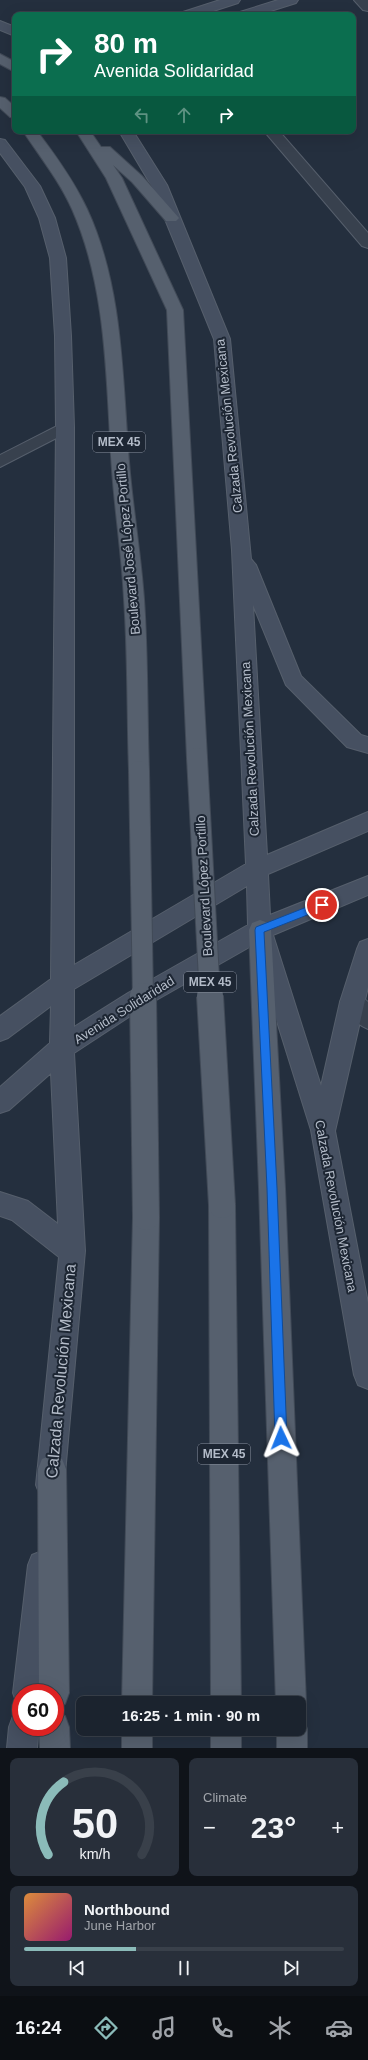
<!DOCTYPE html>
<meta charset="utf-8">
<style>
body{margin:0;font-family:Arial,sans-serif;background:#282f3a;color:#f1f3f6;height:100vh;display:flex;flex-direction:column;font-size:15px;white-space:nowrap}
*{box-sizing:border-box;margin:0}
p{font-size:13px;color:#a0a4aa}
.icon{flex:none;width:22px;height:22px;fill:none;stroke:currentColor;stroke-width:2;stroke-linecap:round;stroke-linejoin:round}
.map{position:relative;height:1748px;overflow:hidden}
.side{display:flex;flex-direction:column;gap:10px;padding:10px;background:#0f1319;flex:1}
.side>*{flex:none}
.top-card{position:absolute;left:12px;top:12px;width:344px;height:122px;border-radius:8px;box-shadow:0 4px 16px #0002,0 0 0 1px #39404a;background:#0b6e4f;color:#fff;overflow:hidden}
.speed{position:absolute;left:12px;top:1684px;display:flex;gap:8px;font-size:20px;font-weight:700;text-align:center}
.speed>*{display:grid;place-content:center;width:52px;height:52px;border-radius:50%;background:#1b232e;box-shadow:0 4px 16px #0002,0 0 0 1px #39404a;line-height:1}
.speed .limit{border:6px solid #d22;background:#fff;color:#111}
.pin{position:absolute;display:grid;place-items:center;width:34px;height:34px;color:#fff;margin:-17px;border:2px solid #fff;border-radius:50%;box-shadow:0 1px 4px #0007}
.me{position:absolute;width:44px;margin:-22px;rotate:358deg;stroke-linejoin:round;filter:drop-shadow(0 0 3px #0008)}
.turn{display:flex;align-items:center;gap:14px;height:84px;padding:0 16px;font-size:18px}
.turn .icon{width:52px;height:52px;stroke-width:2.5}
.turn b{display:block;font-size:28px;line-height:34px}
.lanes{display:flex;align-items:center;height:38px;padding:0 16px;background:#0003;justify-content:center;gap:20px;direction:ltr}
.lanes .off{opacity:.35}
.big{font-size:30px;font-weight:600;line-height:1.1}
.side .widget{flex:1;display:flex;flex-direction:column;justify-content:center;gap:6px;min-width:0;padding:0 14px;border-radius:8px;background:#282f3a}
.side .dial{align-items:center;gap:0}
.dial svg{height:104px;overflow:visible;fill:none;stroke:#39404a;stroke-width:7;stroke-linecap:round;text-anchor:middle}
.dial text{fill:#f1f3f6;stroke:none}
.song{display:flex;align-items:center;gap:12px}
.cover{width:48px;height:48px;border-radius:6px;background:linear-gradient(135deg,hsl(30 70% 55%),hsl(320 70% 35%))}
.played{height:4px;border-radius:2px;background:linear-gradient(90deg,#8bbbb9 35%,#39404a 35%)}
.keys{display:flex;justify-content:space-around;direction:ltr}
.heat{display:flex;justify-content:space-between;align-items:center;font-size:22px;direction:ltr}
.side .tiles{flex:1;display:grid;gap:10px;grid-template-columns:1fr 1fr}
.widget:last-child{grid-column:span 2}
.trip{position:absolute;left:76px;top:1696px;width:230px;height:40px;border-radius:8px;background:#1b232e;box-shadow:0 4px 16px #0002,0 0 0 1px #39404a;font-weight:600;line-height:40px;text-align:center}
.tab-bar{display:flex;height:64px;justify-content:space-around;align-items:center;background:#0b0e12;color:#a0a4aa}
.tab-bar .icon{width:28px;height:28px}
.tab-bar .selected{color:#8bbbb9}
.tab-bar b{font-size:18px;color:#f1f3f6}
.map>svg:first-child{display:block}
</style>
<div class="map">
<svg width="368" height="1748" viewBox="0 0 368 1748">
<rect width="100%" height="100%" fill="#242f3e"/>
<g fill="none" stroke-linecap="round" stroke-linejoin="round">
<defs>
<path id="lane" d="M65,422L70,423L73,427L70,431L0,467V455Z"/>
<g id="street">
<path d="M354,0H368V11L363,10Z"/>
<path d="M264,131H279L368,233V248L362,246Z"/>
<path d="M352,992L360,995L368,1002V1029C356,1024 346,1014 340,1002L344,995Z"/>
</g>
<g id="secondary">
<path d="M220,0H240L238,3L201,15H181L183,12Z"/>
<path d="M278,0H298L296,3L258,15H238L240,12Z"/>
<path d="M0,21L15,27V36L0,30Z"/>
<path d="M119,131H133L167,185L230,339L251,559L256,565L301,676L361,735L368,737V753L347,747L286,685L253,605L267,855L368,812V831L268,874L270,915L368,876V895L273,935L321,1086L340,1002L357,949L360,942L368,939V987L335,1131L368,1303V1389L358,1385L354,1375L311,1130L253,945L144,1007L74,1053L85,1251L64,1485L60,1495L50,1499L40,1495L36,1485L59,1257L12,1220L0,1216V1192L28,1201L58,1224L51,1073L9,1110L0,1113V1087L50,1043L51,1006L8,1038L0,1041V1016L51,979L56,427L55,336L50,258L39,218L25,187L0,153V139L5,140L40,186L55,218L66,258L71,336L74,427V965L246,864L232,550L214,339L151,185ZM247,886L248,925L128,993L74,1027V989Z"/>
<path d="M42,1551L52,1555L56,1565L43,1693H21V1705L17,1704L13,1693L28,1565L32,1555Z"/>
<path d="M21,1713V1727H39L37,1748H7L9,1727L13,1716Z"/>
</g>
<g id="primary">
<path d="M0,54L15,62V72L0,64Z"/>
<path d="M0,97L5,98L15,107V118L10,117L0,108Z"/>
<path d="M23,131H37C56,156 74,181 87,209C125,291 122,385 130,473C134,515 141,557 144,599C148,656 147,714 149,771L146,777L139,779L132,777L129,771C127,714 128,656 124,599C122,556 115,513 112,470C106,384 108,290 72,209C59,180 40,157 23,131Z"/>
<path d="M76,131H90L101,147H110L142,176L179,218L176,221H166L132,182L113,165L122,178L183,310L207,758L204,764L197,766L190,764L187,758L167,310L106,178Z"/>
<path d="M260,920L268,923L271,930L285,1188L306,1703L302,1714L299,1715V1703H276L259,1188L249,930L252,923Z"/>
<path d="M222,1193L231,1196L235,1205L241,1703H211L209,1205L213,1196Z"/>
<path d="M146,1205L155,1208L159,1217L152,1703H122L133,1217L137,1208Z"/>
<path d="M52,1455L62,1459L66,1469L69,1693L65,1704L55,1708V1693H39L38,1469L42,1459Z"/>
<path d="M55,1712L65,1716L69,1727L70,1748H40L39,1727H55Z"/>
<path d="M299,1717L303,1718L307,1729V1748H277V1729H299Z"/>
<rect x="122" y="1729" width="30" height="19"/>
<rect x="211" y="1729" width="30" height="19"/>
</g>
</defs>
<!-- lane casing -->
<use href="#lane" stroke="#565f6c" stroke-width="2"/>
<!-- street casing -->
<use href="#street" stroke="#565f6c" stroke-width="2"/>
<!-- secondary casing -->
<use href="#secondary" stroke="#565f6c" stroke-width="2"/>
<!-- primary casing -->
<use href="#primary" stroke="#414a57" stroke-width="2"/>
<!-- lane -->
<use href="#lane" fill="#38414e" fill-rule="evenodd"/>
<!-- street -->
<use href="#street" fill="#38414e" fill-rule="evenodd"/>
<!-- secondary -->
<use href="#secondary" fill="#465061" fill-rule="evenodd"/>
<!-- primary -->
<use href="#primary" fill="#56606e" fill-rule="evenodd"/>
<defs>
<g id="primary-bridge-far1">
<path d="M197,758L210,997"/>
<path d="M139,771L143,997"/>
</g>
<g id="primary-bridge">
<path d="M143,996L146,1217"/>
<path d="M210,996L222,1205"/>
</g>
</defs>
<!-- primary-bridge-far1 casing -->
<use href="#primary-bridge-far1" stroke="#414a57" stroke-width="22" stroke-linecap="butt"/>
<!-- primary-bridge casing -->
<use href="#primary-bridge" stroke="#414a57" stroke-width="28" stroke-linecap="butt"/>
<!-- primary-bridge-far1 -->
<use href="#primary-bridge-far1" stroke="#56606e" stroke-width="20"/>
<!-- primary-bridge -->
<use href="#primary-bridge" stroke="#56606e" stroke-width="26"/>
</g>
<!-- route -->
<path fill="#1a73e8" stroke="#114b97" d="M322,901L325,902V908L264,932L277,1188L287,1438L285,1442L281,1444L277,1442L275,1438L267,1188L255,930L256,927Z"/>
<g text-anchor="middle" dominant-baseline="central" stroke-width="4" stroke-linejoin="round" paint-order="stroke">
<!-- shield labels -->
<g fill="#1d2633" stroke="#878f9c" stroke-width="1">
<rect x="93" y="432" width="52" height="20" rx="3"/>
<rect x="184" y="972" width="52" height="20" rx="3"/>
<rect x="198" y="1444" width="52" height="20" rx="3"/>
</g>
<g font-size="12" font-weight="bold" fill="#b4bcc9">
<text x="119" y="442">MEX 45</text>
<text x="210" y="982">MEX 45</text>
<text x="224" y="1454">MEX 45</text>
</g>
<!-- street labels -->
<g font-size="13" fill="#b4bcc9" stroke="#1d2633">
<text transform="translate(229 426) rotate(-96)">Calzada Revolución Mexicana</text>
<text transform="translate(128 549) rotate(-95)">Boulevard José López Portillo</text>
<text transform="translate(250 749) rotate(-93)">Calzada Revolución Mexicana</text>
<text transform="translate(204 886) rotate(-93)">Boulevard López Portillo</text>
<text transform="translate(124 1010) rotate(-32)">Avenida Solidaridad</text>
<text transform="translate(336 1206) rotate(79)">Calzada Revolución Mexicana</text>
</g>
<!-- near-street labels -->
<g font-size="16" fill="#b4bcc9" stroke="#1d2633">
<text transform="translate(61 1371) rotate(-85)">Calzada Revolución Mexicana</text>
</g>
</g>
</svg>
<div class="speed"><div class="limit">60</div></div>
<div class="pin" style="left:322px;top:905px;background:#d93025"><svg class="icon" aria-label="arrive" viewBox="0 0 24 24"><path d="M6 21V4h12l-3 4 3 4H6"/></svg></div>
<svg class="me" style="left:281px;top:1438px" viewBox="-20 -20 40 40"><path d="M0-17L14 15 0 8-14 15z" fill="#1a73e8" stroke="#fff" stroke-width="4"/></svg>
<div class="trip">16:25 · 1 min · 90 m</div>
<div class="top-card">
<div class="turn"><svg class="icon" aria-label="right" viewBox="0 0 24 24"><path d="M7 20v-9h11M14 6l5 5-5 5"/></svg><div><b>80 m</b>Avenida Solidaridad</div></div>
<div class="lanes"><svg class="icon off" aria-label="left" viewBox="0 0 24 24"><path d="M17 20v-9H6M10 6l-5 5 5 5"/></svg><svg class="icon off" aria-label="ahead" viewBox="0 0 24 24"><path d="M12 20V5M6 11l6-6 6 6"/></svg><svg class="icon" aria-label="right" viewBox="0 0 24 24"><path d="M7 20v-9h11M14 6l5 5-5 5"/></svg></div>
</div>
</div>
<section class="side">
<div class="tiles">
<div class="widget dial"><svg viewBox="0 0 100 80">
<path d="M14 69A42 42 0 1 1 86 69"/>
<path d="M14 69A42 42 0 0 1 26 13" stroke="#8bbbb9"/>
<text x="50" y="56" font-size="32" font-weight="700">50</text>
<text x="50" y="72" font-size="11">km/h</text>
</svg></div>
<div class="widget"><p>Climate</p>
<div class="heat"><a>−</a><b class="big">23°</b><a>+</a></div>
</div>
<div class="widget">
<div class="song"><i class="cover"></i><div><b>Northbound</b><p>June Harbor</p></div></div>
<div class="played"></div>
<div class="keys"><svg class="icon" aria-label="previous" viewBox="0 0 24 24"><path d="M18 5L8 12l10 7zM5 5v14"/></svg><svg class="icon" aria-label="pause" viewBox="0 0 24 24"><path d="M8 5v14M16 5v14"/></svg><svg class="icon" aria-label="next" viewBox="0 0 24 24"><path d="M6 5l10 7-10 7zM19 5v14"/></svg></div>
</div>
</div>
</section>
<nav class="tab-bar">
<b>16:24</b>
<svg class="icon selected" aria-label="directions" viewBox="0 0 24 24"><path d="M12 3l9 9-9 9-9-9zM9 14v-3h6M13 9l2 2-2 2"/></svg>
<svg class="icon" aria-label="music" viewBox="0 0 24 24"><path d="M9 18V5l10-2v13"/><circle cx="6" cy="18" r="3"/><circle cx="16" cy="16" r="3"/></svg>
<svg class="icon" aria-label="phone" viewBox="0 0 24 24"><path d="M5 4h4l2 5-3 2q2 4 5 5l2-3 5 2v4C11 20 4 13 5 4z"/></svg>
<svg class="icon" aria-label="climate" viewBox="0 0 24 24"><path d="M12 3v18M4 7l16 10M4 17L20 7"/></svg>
<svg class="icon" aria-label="car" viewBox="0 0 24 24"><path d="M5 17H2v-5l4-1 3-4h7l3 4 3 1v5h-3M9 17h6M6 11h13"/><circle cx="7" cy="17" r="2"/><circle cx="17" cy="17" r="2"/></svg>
</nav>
